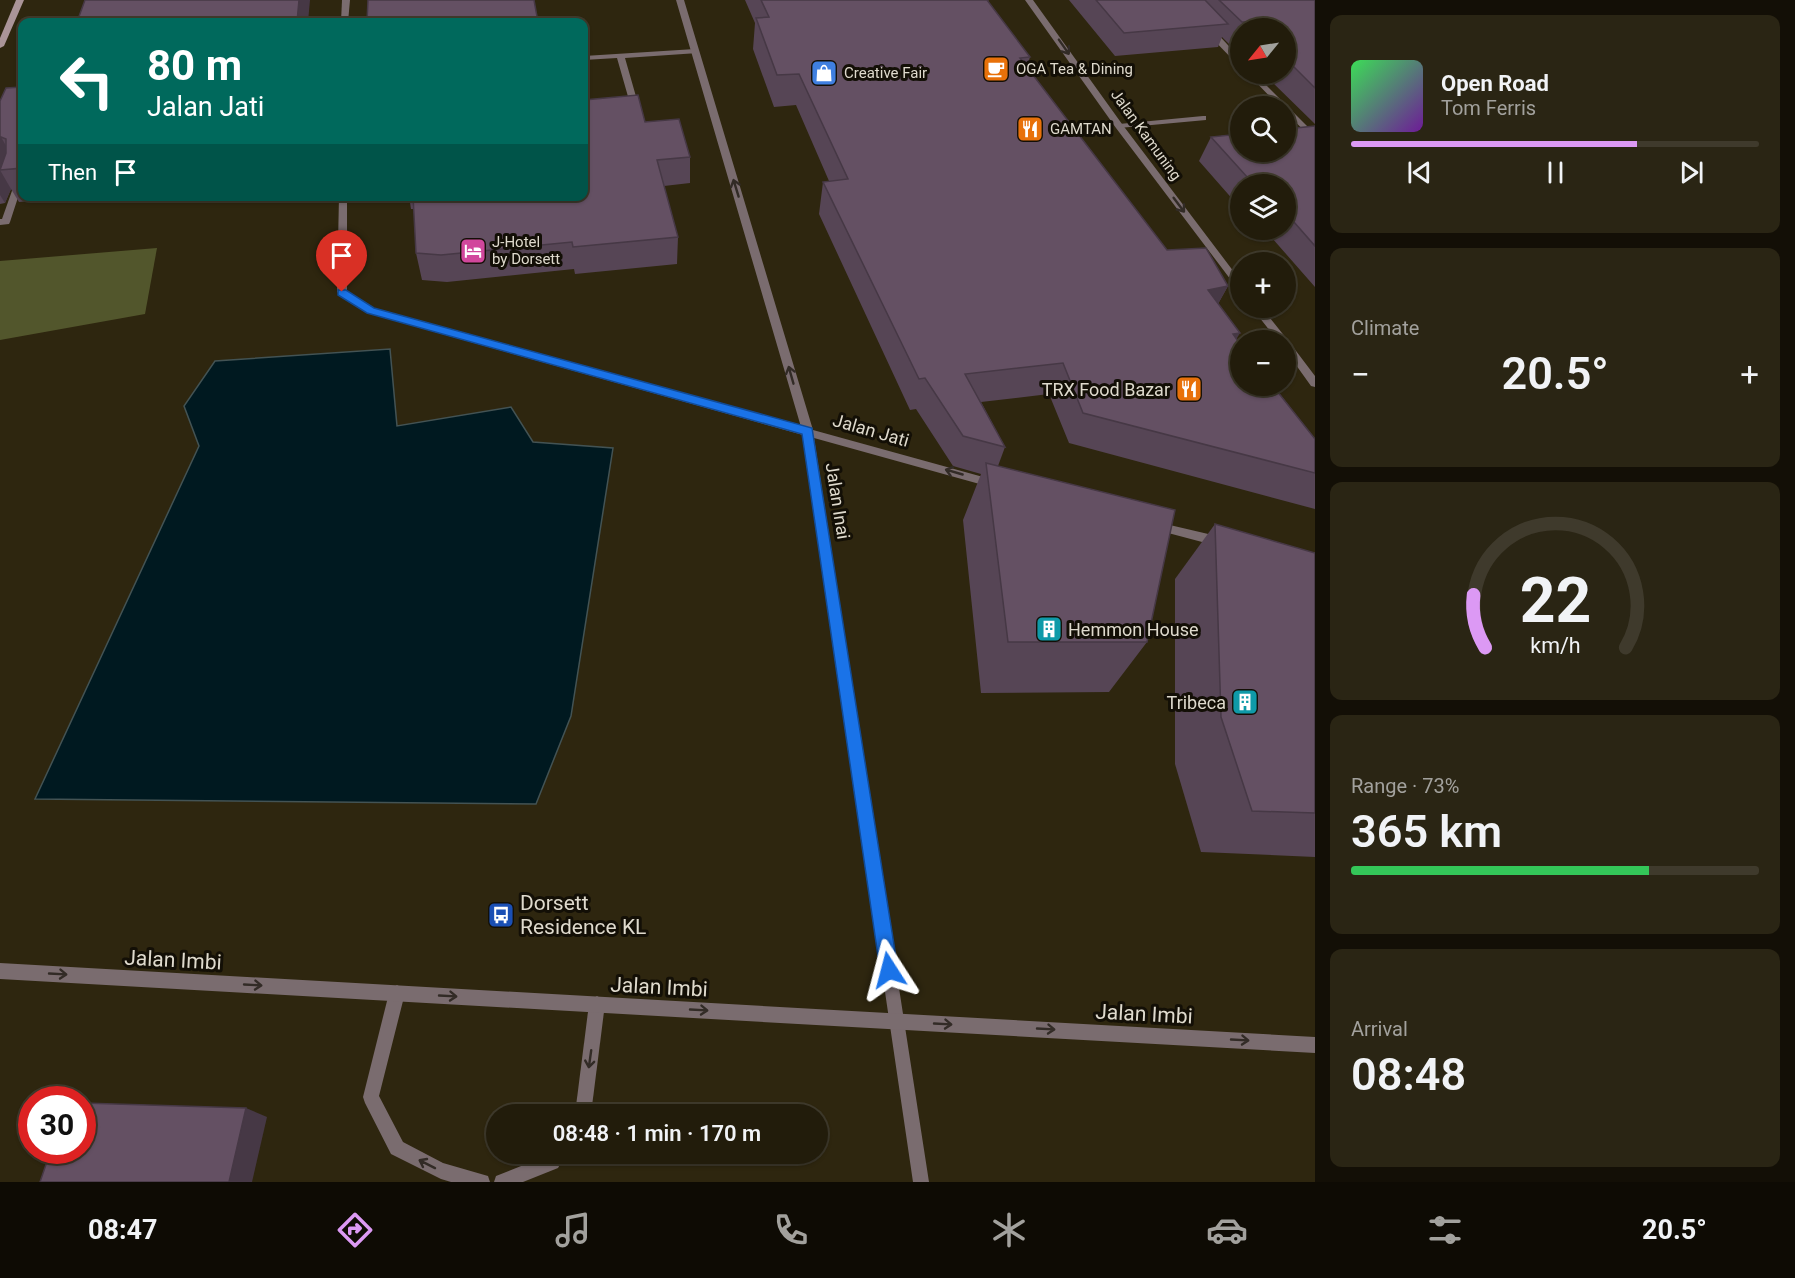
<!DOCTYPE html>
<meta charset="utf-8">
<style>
body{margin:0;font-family:Roboto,sans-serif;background:#2a2514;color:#f1f3f6;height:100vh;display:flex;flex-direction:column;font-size:22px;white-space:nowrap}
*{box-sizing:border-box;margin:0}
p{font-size:20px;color:#a2a19d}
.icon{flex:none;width:33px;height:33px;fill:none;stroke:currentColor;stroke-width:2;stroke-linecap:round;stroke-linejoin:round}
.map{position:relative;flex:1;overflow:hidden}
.sheet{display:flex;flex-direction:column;gap:15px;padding:15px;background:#130f06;width:480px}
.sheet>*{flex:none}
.guide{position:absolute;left:18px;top:18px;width:570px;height:183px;border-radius:12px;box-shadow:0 2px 4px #0004,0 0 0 2px #3f3a2c;background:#00695c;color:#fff;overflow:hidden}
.needle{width:39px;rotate:240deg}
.controls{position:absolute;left:1230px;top:18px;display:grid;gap:12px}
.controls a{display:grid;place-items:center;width:66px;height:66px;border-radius:50%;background:#221c0b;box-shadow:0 2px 4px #0004,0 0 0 2px #3f3a2c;font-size:30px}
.speed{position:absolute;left:18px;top:1086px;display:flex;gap:12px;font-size:30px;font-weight:700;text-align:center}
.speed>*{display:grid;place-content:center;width:78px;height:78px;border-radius:50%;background:#221c0b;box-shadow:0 2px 4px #0004,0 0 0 2px #3f3a2c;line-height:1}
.speed .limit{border:9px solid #d22;background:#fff;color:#111}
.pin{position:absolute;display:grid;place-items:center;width:51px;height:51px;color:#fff;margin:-62px -26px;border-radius:50% 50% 50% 0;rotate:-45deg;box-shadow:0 0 6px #0007}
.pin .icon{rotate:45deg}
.me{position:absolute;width:66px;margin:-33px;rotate:351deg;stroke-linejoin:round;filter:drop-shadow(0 0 4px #0008)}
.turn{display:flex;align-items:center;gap:21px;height:126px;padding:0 30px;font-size:27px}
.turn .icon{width:78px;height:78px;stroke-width:2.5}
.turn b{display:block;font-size:42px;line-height:51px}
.then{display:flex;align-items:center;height:57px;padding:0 30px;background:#0003;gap:12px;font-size:22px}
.big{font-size:45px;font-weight:600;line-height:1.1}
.sheet .widget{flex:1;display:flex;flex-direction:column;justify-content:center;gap:9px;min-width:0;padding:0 21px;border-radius:12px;background:#2a2514}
.sheet .dial{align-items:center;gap:0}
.dial svg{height:156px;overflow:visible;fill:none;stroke:#3f3a2c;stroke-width:7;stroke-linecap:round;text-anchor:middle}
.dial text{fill:#f1f3f6;stroke:none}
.song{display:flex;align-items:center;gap:18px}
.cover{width:72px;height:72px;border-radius:9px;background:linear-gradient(135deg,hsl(130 70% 55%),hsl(280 70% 35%))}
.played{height:6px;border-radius:3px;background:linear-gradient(90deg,#dc99f4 70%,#3f3a2c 70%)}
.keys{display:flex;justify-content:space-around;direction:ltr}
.heat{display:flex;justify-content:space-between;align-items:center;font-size:33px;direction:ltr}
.charge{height:9px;border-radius:4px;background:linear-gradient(90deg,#34c759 73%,#3f3a2c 0)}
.trip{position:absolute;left:486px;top:1104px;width:342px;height:60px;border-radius:30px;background:#221c0b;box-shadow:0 2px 4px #0004,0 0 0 2px #3f3a2c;font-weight:600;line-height:60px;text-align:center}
.tabs{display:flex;height:96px;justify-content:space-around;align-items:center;background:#0e0b04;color:#a2a19d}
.tabs .icon{width:42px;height:42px}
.tabs .on{color:#dc99f4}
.tabs b{font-size:27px;color:#f1f3f6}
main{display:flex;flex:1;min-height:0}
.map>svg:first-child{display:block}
</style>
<main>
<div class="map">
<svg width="1315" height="1182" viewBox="0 0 1315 1182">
<rect width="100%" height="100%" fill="#2e260f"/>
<!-- forest -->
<path fill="#52562c" d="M157,248L145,314L0,340V261Z"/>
<!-- water -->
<path fill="#001920" stroke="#435354" stroke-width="1.5" d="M390,349L397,426L511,407L533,442L613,448L571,716L536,804L35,799L199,446L184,406L215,361Z"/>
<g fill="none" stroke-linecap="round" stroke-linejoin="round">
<!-- service -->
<g fill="#7a6c6f" fill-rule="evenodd">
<path d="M1207,29H1213L1240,58V64H1237L1207,33Z"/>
<path d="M695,49H698V53L625,58L637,100L633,102L629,100L617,58L584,60V56Z"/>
<path d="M1248,74H1255L1315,134V141L1286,113V106H1279Z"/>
<path d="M1203,116H1206V120L1119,128L1115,126L1119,124Z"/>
<path d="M19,171H22V185L10,222L9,224L0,225V219H2Z"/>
<path d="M397,985L402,988L405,993L379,1096L403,1142L443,1163L488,1176L490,1182H451L441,1179L391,1154L365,1103L363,1097L389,993L392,988Z"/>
<path d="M597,996L602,999L605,1004L591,1114H575L589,1004L592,999Z"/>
<path d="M548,1154H566L558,1168L523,1182H494L496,1176L546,1156Z"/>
</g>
<!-- minor -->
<g fill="#7a6c6f" fill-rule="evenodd">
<path d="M342,0H350L348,22H341Z"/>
<path d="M676,0H684L813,430L994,480L1000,484L994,488L814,438L929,1182H913L803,435L367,313L337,292L339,196H347V291L373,309L801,427Z"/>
<path d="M1025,0H1033L1122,124L1240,280V289L1237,288L1116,128Z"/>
<path d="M1252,308H1262L1286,338V342L1290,343L1315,376V387L1311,386L1286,351V340H1277Z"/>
<path d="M1157,522L1221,537L1227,542L1221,547L1153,529L1151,526L1153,523Z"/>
</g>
<!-- tertiary -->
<path fill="#7a6c6f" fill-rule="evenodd" d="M0,963L1315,1037V1053L0,979Z"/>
<!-- secondary -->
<path fill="#aa9498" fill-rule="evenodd" d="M16,0H24L4,46L0,48V38Z"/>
</g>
<!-- wall -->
<g fill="#564555">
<path d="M745,0H989L988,1L1030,57L1027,67L1167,250L1228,286L1218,304L1237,339L1315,439V509L1069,443L1049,394L981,402L1005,447L998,466L1147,642L1109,692L981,693L963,520L981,474L953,466L916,409L910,410L819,214L823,182L829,181L796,105L774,107L753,49L755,23Z"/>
<path d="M1069,0H1315V124L1264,74H1286V28H1240V50L1236,45L1231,46L1222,37L1218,47L1115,56Z"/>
<path d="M22,87V196H87L19,202L11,189L5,203L0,204V101Z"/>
<path d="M645,122L690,157V183L664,186L678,237L677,264L575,274L574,269L447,282L422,280L416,253L414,209H411L409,196H584Z"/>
<path d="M1315,126V287L1265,230H1286V184H1240V202V201L1235,202L1199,161L1211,137Z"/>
<path d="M1215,524L1315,553V857L1201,852L1175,764V579Z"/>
</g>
<!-- shaded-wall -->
<g fill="#463845">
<path d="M299,0H310L308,22H297Z"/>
<path d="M1,137L19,169L0,170L11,189L5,203L0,195V139Z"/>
<path d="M1228,286L1210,318L1208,290Z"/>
<path d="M1240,333L1221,365L1233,334Z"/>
<path d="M246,1108L267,1117L252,1182H229Z"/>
</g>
<!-- building -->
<g fill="#645063" stroke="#463845" stroke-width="1.5">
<path d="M85,0H299L297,22H77Z"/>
<path d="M368,0H534L538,22H367Z"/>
<path d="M761,0H987L1030,57L1020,58L1167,250L1206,248L1228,286L1208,290L1240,333L1233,334L1240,344V386H1273L1315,439V473L1083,413L1063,363L965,374L1005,447L963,436L925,378L919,379L823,182L848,179L799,74L777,75L756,18L769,17Z"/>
<path d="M1096,0H1205L1228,24L1124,33Z"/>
<path d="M1219,0H1315V88L1286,59V28H1254L1247,22H1242Z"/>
<path d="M22,87V168L0,170L6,153V139L1,137L0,139V101L6,88Z"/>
<path d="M638,95L645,122L679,119L690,157L657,160L678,237L573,247L572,242L441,255L416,253L413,196H584V100Z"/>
<path d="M1315,126V246L1286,213V184H1259L1253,177L1248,178L1211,137L1240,134V152H1286V129Z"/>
<path d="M986,463L1175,510L1147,642H1008Z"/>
<path d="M1215,524L1315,553V813L1252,811L1221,717Z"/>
<path d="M82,1103L246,1108L229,1182H40L51,1150H82Z"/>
</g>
<!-- one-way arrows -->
<defs><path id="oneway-shaft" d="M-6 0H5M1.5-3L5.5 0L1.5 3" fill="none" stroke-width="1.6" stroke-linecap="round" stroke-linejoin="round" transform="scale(1.5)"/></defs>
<g stroke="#322b26">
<use href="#oneway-shaft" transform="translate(1064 47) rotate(55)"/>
<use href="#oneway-shaft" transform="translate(736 188) rotate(-107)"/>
<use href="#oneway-shaft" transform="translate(1179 205) rotate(53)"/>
<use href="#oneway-shaft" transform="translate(791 375) rotate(-106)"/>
<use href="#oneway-shaft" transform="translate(954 472) rotate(-164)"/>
<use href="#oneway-shaft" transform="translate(58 974) rotate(3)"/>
<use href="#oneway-shaft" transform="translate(253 985) rotate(3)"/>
<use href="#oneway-shaft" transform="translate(448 996) rotate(3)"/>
<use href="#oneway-shaft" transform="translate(699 1010) rotate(3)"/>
<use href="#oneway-shaft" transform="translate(943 1024) rotate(3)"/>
<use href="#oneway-shaft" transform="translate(1046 1029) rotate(3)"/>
<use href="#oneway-shaft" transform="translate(1240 1040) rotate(3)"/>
<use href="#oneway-shaft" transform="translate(590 1059) rotate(98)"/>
<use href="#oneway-shaft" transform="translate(427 1164) rotate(-153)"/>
</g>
<!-- route -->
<path fill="#1a73e8" stroke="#114b97" stroke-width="1.5" d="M338,290H346L374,308L812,428L898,970L895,976L889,979L883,976L880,970L802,434L367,313L338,295Z"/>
<!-- icons -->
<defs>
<symbol id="cafe-square" viewBox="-11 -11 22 22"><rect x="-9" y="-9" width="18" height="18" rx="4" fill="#e8710a" stroke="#130f06"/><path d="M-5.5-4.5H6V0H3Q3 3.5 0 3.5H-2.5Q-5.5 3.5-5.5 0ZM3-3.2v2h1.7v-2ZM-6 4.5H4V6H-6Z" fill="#fff"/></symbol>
<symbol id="shop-square" viewBox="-11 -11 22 22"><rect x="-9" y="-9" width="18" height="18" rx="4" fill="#3f7fe0" stroke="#130f06"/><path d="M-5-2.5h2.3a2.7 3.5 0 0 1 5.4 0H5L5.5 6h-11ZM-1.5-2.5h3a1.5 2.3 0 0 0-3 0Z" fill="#fff"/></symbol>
<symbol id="restaurant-square" viewBox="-11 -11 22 22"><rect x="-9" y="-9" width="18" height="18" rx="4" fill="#e8710a" stroke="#130f06"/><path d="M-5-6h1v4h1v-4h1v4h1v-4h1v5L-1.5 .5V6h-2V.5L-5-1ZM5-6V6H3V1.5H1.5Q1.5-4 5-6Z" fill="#fff"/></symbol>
<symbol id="hotel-square" viewBox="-11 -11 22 22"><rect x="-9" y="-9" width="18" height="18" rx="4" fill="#d1479c" stroke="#130f06"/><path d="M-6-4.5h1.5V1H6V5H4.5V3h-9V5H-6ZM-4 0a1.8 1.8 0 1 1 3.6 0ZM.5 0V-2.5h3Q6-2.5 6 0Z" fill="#fff"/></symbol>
<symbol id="building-square" viewBox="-11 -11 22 22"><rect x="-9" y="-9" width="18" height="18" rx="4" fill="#0f9aa8" stroke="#130f06"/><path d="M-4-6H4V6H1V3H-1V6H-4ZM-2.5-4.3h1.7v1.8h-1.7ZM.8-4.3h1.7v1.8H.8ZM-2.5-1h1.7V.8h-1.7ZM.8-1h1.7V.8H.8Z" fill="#fff"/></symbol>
<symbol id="bus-square" viewBox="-11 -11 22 22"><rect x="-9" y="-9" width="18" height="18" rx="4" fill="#1a4fb4" stroke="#130f06"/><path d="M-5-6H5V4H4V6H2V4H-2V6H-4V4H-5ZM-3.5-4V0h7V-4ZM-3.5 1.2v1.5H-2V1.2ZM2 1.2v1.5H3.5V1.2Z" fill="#fff"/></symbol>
</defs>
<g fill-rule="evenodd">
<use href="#cafe-square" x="981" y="54" width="30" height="30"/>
<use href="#shop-square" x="809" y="58" width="30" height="30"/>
<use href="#restaurant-square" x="1015" y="114" width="30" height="30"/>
<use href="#hotel-square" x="458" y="236" width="30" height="30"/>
<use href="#restaurant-square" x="1174" y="374" width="30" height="30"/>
<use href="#building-square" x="1034" y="614" width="30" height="30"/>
<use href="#building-square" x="1230" y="687" width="30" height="30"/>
<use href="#bus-square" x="486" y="900" width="30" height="30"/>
</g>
<g text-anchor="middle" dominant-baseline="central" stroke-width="6" stroke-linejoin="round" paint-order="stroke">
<!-- far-poi labels -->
<g font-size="15" fill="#dfdacd" stroke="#130f06" text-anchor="start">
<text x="1016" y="69">OGA Tea &amp; Dining</text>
<text x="844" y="73">Creative Fair</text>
<text x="1050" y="129">GAMTAN</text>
<text x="492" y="242">J-Hotel<tspan x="492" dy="17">by Dorsett</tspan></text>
</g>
<!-- far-street labels -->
<g font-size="15" fill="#dfdacd" stroke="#130f06">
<text transform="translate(1146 135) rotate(54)">Jalan Kamuning</text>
</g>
<!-- poi labels -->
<g font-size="18" fill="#dfdacd" stroke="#130f06" text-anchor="end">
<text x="1170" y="389">TRX Food Bazar</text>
<text x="1068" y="629" text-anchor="start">Hemmon House</text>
<text x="1226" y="702">Tribeca</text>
</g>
<!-- street labels -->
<g font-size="18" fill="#dfdacd" stroke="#130f06">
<text transform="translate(871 430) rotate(16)">Jalan Jati</text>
<text transform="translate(838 501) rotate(81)">Jalan Inai</text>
</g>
<!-- near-poi labels -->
<g font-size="21" fill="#dfdacd" stroke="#130f06" text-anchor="start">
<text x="520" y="903">Dorsett<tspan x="520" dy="24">Residence KL</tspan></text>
</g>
<!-- near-street labels -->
<g font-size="21" fill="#dfdacd" stroke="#130f06">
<text transform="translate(173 960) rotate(3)">Jalan Imbi</text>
<text transform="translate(659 987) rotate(3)">Jalan Imbi</text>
<text transform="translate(1144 1014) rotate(3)">Jalan Imbi</text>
</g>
</g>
</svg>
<div class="controls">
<a><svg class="needle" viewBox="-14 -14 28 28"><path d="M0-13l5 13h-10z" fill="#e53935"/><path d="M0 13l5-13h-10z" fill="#a2a19d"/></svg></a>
<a><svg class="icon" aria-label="search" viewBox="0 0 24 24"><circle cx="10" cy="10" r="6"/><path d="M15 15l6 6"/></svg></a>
<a><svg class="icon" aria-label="layers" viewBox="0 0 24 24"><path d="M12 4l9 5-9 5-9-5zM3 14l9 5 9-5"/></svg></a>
<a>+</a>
<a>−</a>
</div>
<div class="speed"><div class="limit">30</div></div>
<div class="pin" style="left:342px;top:292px;background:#d93025"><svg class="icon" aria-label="arrive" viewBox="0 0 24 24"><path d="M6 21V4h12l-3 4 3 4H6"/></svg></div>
<svg class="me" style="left:889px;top:970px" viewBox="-20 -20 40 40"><path d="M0-17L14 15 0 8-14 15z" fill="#1a73e8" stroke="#fff" stroke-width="4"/></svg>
<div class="trip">08:48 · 1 min · 170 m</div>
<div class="guide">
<div class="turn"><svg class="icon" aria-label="left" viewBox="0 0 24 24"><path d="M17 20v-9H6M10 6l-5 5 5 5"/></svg><div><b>80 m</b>Jalan Jati</div></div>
<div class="then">Then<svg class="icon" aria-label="arrive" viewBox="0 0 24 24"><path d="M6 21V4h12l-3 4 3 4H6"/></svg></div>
</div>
</div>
<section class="sheet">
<div class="widget">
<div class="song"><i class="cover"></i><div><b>Open Road</b><p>Tom Ferris</p></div></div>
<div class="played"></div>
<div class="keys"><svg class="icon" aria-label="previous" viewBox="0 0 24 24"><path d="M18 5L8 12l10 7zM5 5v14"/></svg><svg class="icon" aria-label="pause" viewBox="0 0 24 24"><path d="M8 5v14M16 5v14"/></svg><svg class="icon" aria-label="next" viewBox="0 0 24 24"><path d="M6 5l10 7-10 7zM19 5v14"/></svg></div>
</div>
<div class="widget"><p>Climate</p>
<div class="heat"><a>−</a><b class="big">20.5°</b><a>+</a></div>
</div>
<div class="widget dial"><svg viewBox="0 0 100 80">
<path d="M14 69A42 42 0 1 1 86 69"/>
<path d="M14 69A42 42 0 0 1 8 42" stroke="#dc99f4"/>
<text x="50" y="56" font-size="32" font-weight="700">22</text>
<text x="50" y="72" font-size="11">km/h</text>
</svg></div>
<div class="widget"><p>Range · 73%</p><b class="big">365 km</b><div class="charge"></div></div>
<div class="widget"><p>Arrival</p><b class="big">08:48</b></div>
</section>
</main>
<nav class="tabs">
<b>08:47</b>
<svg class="icon on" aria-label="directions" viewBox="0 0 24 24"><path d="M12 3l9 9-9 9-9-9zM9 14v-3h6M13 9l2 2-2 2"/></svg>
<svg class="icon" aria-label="music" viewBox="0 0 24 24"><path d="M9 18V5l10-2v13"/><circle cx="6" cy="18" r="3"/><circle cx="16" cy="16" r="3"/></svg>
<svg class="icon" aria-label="phone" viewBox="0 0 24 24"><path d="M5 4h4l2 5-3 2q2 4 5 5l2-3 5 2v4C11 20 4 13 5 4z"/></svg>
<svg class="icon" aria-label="climate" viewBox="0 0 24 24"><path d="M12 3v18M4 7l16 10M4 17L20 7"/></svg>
<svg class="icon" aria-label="car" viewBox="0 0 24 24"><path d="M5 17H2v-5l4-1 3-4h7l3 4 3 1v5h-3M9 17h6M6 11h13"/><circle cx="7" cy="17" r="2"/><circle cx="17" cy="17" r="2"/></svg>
<svg class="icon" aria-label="filters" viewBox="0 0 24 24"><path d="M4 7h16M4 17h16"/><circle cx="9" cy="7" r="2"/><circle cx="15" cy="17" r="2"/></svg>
<b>20.5°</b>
</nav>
